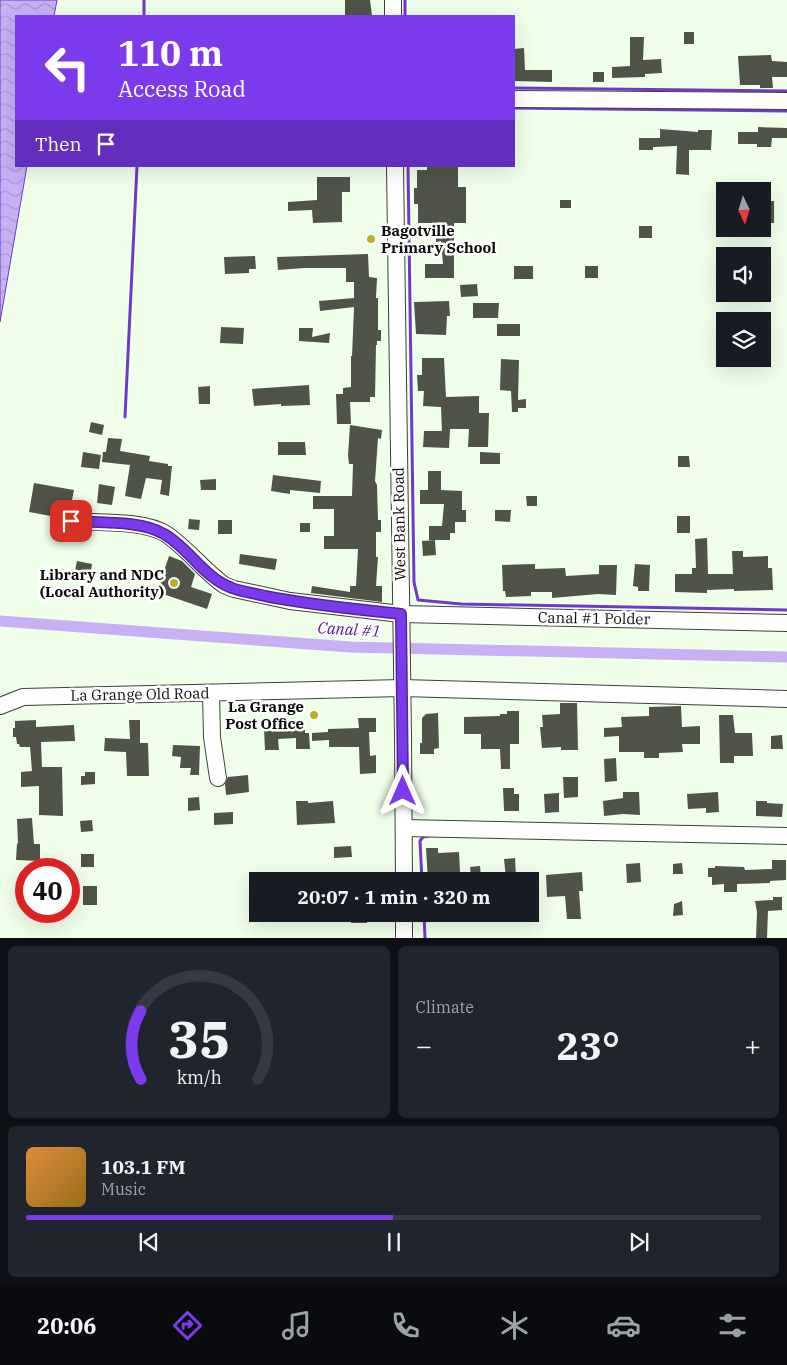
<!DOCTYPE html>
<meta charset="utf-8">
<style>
body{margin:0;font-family:"IBM Plex Serif",serif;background:#20242c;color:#f1f3f6;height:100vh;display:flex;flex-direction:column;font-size:19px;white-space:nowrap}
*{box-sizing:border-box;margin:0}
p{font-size:16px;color:#9ea1a6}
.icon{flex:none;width:28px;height:28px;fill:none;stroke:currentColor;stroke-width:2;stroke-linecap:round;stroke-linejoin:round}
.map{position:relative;height:938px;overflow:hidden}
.panel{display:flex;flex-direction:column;gap:8px;padding:8px;background:#0d0f14;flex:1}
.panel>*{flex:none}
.banner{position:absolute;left:15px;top:15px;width:500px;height:152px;border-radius:0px;box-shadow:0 5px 20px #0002;background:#7c3aed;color:#fff;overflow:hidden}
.needle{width:32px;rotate:176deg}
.fabs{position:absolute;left:716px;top:182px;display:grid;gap:10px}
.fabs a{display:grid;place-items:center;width:55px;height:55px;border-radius:0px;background:#171b24;box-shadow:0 5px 20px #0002;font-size:25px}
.speed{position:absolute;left:15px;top:858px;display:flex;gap:10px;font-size:25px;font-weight:700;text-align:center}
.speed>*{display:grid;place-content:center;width:65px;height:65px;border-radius:50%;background:#171b24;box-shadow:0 5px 20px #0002;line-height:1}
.speed .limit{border:8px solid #d22;background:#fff;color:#111}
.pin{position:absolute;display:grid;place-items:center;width:42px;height:42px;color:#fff;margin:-21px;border-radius:10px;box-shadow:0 2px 8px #0006}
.me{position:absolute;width:55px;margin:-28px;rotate:0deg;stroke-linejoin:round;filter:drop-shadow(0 0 4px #0008)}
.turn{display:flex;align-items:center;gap:18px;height:105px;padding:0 20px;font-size:22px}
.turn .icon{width:65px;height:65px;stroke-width:2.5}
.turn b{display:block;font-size:35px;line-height:42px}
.then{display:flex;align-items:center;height:48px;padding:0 20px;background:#0003;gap:10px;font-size:19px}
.big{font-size:38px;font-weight:700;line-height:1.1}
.panel .card{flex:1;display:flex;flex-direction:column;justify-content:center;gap:8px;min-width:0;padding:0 18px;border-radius:8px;background:#20242c}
.panel .dial{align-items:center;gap:0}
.dial svg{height:130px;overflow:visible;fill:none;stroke:#363941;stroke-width:7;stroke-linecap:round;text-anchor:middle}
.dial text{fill:#f1f3f6;stroke:none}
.song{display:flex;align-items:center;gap:15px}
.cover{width:60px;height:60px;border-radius:8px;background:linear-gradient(135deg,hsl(30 70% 55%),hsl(40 70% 35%))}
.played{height:5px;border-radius:2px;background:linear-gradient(90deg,#7c3aed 50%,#363941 50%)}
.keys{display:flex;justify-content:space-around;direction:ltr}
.heat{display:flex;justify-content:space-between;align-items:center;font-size:28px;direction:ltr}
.panel .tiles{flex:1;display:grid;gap:8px;grid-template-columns:1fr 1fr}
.card:last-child{grid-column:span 2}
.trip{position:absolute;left:249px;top:872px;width:290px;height:50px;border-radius:0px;background:#171b24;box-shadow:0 5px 20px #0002;font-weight:700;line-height:50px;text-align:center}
.menu{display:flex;height:80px;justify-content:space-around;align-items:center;background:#090b0e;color:#9ea1a6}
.menu .icon{width:35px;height:35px}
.menu .current{color:#7c3aed}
.menu b{font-size:22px;color:#f1f3f6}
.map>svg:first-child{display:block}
</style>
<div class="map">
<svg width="787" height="938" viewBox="0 0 787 938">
<defs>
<pattern id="water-waves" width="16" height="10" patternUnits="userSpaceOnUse" patternTransform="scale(1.25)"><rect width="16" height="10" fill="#c9b0f5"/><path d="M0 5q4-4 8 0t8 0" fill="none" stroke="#ab96d1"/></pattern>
</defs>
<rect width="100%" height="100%" fill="#efffea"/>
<!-- water -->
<path fill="url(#water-waves)" stroke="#7038cb" d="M0,0H57L54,16H16V166H27L0,322Z"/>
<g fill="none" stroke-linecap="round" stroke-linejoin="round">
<!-- stream -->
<g stroke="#7038cb" stroke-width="3">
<path d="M405,0V16"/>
<path d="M144,16V0"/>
<path d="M514,88L787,91"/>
<path d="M514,108L787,111"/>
<path d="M408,166L414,582L418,600L461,604L787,610"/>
<path d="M125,417L137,166"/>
<path d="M422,881L420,841L423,837L429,836"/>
<path d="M424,914L425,938"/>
</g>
<!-- canal -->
<path stroke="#c9b0f5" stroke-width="11" d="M0,621L350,647L787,657"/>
</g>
<!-- building -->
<g fill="#505448">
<path d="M345,0H370L372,16H345Z"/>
<rect x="684" y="32" width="10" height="12"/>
<path d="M630,37H644L643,60L661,59L662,73L645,74V77L612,78V67L630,66Z"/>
<path d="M524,48L525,70H552V82L514,81V49Z"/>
<path d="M771,55L772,61L787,62V77H772L773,88H760V85H740L738,56Z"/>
<rect x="593" y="72" width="11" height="10"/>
<path d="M758,127L787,128V138H772L771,147H757V144H738V132H758Z"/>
<path d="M660,129L698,132V130H712L711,150H689V175L676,174L677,146L653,147V150H639V138H660Z"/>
<path d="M427,166H458V187H466V223H454V278H425V264H443L441,241L436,242L435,223H418V204H414V188H417V170H427Z"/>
<path d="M317,177H350V192H342V222L313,223L312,210L288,211V202L317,200Z"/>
<rect x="560" y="200" width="11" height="8"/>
<rect x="762" y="201" width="12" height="22"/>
<rect x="639" y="226" width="13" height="12"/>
<path d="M368,254L369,277L377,278L376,298H378V330H381V341H377V345H376L375,397H370V402H350L351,424H337L336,394H343V388L351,387V356H352L354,307L320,311L319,301L354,298V282H346V268H304L278,270L277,257Z"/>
<path d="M255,256L256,269H249V273L225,274L224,257Z"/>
<rect x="514" y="266" width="19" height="13"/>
<rect x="585" y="266" width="13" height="12"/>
<path d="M477,284L478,296L461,297L460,285Z"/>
<path d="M449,301L450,316H447L446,335L416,334L414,302Z"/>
<path d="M473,303H499L498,318H473Z"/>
<rect x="497" y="324" width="23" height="12"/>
<path d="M221,327L244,328L243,344L220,343Z"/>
<path d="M299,328H313L312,337L330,333L329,343L299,341Z"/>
<path d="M422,358H444L446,397L479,396V413H489L488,447H468L469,429H450L449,448L423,447L424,431H442L441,407L423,406L424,391H418L417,375H422Z"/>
<path d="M501,359L519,360L518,400L526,399V408H518V412H512L511,391L500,390Z"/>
<path d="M309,385L310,405L281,406V404L254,406L252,389Z"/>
<path d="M210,386V404H199L198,387Z"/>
<path d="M91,422L104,425L102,435L89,432Z"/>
<path d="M350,425L382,430L381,439L378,438L375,481L377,485L378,520H381V532H376V557H378L376,586H382V602L311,593L312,586L350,592V586H356L358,549H324V536H334V509H313V496H352L353,464H349L348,455Z"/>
<path d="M108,438L122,439L120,451L150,456L149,461L168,464V466H172L169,496L160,494L162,480L146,478L141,499L125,496L130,465L102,462L103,452H106Z"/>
<path d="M278,442H305L306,455H278Z"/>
<path d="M83,452L101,455L99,469L81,467Z"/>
<path d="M480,452L500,453V464H480Z"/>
<path d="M678,456H689L690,467H678Z"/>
<path d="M428,471H441V490L462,491V510H466V522H455V533H450V540H429V526H442L444,504H420V490H428Z"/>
<path d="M273,475L321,481L320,493L290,490V494L271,491Z"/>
<path d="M216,479V490H201L200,480Z"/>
<path d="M34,483L74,490L70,511L66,512L62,518L29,512Z"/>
<path d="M99,484L115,487L112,505L97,503Z"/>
<path d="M526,496H537V506H527Z"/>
<path d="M495,510H511L510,522L495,521Z"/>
<rect x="677" y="516" width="13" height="17"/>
<path d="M189,519L200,520L199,530L188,529Z"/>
<rect x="218" y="520" width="14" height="14"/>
<rect x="300" y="523" width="10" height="9"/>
<path d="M707,538L708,574H733L732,551H743V557L768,556V568H772L773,590L734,591V589L707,590V593L675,592V574H692V568H696L695,539Z"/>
<path d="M435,540L436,555L423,556L422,541Z"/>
<path d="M240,554L277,559L275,570L239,564Z"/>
<path d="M169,556L182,561L195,574L191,587L212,594L207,609L157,592Z"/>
<path d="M77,561L92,564L90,578L74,575Z"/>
<path d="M535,564V569L565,568L566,576L599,574V565H617L616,595L598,594L552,598V592H531V596L506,597L505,591H503L502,565Z"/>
<path d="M635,564L650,565L649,591H638V587L633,586Z"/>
<path d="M560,703H577L578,750H561V747L542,748L540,727H543L542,715L560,714Z"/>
<path d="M681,706L682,727L700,726V744H682L683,752L659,753V758H644V752H619V736L604,737V728L622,727L621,717L649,716V707Z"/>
<path d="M507,711H519V744H510V769H501L500,749H481V734H464V717L500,716V714H507Z"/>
<path d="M438,713L439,748L434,749V754H420V743H422V718L426,714Z"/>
<path d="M719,715H733L735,733H752L753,756H734V763H720Z"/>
<path d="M358,718H376V732H369L370,756L376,755V773L360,774L359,747H329V740L312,741V733L328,732V729L359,728Z"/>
<path d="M36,720V727L74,725L75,741L41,742L42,767H62L63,816L39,815V786L21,787V772L32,771L30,747H20L19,744H17L16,737H13V728H15V721Z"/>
<path d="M129,720H140V743H148L149,776H127L126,752L104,751L105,738L130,739Z"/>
<path d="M300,727V730H305V733H309L310,749H296V738L278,739L279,750H265L264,729Z"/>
<path d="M782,735L783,749H771V736Z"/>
<path d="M173,745L200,746L199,775H190L191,768H180L181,757L172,756Z"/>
<path d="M616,758L617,781L605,782L604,759Z"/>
<path d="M85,772H95V784L81,785V776H85Z"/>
<path d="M248,775L249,792L226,795L225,784L228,777Z"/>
<path d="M563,777H578V797L564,798Z"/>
<path d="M503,788H514V794H519V811H504Z"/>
<path d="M623,792H639L640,815L623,814L604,816L603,801L623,798Z"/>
<path d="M718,792L719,812L706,813V808L688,809L687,794Z"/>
<path d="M559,793V812L545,813L544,794Z"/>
<path d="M199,797L200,810L188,811V798Z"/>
<path d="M296,801H308V803L333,801L335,823L297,825Z"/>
<path d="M756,801H767V803L783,804L782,817L756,816Z"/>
<path d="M233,812V824L214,825V813Z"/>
<path d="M32,818L34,844H40V861L16,860L17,843L18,844L17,819Z"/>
<path d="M92,820L93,831L81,832L80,821Z"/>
<path d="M351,846L352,857L334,858V847Z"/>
<path d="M426,848H438V853L459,852L460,872L444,874V879H437L438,881H428Z"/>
<rect x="81" y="854" width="13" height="13"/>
<path d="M515,858L516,877L506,878L504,859Z"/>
<path d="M772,860H786V880L770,881V883L737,884V892H724V884L712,885V877H708V868H715V866L744,867L745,870L772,869Z"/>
<path d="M640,863L641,882L627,883L626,864Z"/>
<path d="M682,863L683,874H673V864Z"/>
<path d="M480,866L481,876H471L470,867Z"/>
<path d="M582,872L583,891H579L581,919H567L565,896L547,897L546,875Z"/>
<rect x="83" y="886" width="14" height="19"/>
<path d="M773,897H782V910L768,911L767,938H756L757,912L755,901L773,900Z"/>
<path d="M682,901L683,915L673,916L674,904Z"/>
<rect x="351" y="914" width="16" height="9"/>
</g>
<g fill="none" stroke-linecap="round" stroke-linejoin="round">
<defs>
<g id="minor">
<path d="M393,0V16"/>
<path d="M514,99L787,101"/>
<path d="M395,166L403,736L404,881"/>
<path d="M71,521C97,523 144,520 166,534C187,548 203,570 224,585L234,589L290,601L401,614L787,623"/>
<path d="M211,693L212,737L218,778"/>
<path d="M0,706L23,697L402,688L787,699"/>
<path d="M404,828L787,836"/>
<path d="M404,914V938"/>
</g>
</defs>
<!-- minor casing -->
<use href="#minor" stroke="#3f3f3f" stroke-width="18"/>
<!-- minor -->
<use href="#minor" stroke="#fff" stroke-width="16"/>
</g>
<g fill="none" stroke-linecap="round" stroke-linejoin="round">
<defs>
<path id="route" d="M71,521C97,523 142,520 164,534C189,548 204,578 232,588C242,592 254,593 265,596C310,605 355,609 401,614L403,791"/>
</defs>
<!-- route casing -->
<use href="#route" stroke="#51269a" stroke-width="12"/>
<!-- route -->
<use href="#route" stroke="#7c3aed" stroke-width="9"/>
</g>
<!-- markers -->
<g fill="#b9b026" stroke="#fff" stroke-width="2">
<circle cx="371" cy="239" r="5"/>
<circle cx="174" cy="583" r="5"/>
<circle cx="314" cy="715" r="5"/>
</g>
<g text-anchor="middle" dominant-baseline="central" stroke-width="5" stroke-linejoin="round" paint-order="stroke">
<!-- poi labels -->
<g font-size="15" font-weight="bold" fill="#0c0c0c" stroke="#fff" text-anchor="end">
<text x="381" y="230" text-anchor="start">Bagotville<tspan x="381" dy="17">Primary School</tspan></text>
<text x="164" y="574">Library and NDC<tspan x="164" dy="17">(Local Authority)</tspan></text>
<text x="304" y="706">La Grange<tspan x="304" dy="17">Post Office</tspan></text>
</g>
<!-- street labels -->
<g font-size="15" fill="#0c0c0c" stroke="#fff">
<text transform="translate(399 524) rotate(-91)">West Bank Road</text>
<text transform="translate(594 618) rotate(1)">Canal #1 Polder</text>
<text transform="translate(140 694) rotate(-1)">La Grange Old Road</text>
</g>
<!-- water labels -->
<g font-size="16" font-style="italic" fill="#4f179b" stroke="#fff">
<text transform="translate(349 629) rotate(3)">Canal #1</text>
</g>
</g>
</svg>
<div class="fabs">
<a><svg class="needle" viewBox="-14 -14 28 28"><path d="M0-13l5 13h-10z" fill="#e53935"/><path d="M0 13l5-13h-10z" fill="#9ea1a6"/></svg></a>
<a><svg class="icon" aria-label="sound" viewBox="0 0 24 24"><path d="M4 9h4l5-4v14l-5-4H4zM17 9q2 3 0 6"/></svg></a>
<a><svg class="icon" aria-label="layers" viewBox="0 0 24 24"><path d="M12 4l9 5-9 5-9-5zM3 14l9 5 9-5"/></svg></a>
</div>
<div class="speed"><div class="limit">40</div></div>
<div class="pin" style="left:71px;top:521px;background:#d93025"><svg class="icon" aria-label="arrive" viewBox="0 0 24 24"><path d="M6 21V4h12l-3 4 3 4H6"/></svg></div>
<svg class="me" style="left:403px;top:791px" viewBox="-20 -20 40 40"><path d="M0-17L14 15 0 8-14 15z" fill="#7c3aed" stroke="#fff" stroke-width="4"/></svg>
<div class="trip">20:07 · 1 min · 320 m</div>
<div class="banner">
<div class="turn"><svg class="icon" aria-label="left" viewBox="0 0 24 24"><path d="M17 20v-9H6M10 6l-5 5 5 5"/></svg><div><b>110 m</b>Access Road</div></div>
<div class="then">Then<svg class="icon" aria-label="arrive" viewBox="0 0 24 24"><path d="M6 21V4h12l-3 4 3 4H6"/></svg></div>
</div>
</div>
<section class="panel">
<div class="tiles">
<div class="card dial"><svg viewBox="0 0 100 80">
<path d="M14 69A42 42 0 1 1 86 69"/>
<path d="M14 69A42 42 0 0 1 14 27" stroke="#7c3aed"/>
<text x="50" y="56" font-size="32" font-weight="700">35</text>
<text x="50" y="72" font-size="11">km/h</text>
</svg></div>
<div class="card"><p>Climate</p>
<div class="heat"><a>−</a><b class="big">23°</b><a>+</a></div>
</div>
<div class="card">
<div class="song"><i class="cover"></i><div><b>103.1 FM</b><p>Music</p></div></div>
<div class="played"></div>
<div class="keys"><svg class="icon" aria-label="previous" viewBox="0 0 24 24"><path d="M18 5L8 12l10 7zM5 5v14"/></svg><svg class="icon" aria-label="pause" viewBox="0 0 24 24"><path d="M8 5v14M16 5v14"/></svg><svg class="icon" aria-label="next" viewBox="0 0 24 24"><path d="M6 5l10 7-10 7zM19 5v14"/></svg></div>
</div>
</div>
</section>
<nav class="menu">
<b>20:06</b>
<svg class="icon current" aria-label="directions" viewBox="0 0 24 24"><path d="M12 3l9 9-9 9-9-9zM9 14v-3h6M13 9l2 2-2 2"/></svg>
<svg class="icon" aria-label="music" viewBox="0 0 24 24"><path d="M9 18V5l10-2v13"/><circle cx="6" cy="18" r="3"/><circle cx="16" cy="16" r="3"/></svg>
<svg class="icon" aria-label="phone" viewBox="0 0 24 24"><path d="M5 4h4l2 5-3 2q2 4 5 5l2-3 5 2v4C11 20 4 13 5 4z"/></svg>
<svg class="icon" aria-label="climate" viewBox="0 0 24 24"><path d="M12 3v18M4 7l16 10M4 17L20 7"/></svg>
<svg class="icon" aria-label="car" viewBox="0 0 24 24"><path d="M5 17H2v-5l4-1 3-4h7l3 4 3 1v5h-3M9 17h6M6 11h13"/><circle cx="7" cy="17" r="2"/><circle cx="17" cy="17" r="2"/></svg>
<svg class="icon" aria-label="filters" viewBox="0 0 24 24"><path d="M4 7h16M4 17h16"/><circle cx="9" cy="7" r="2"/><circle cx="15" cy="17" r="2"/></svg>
</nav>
